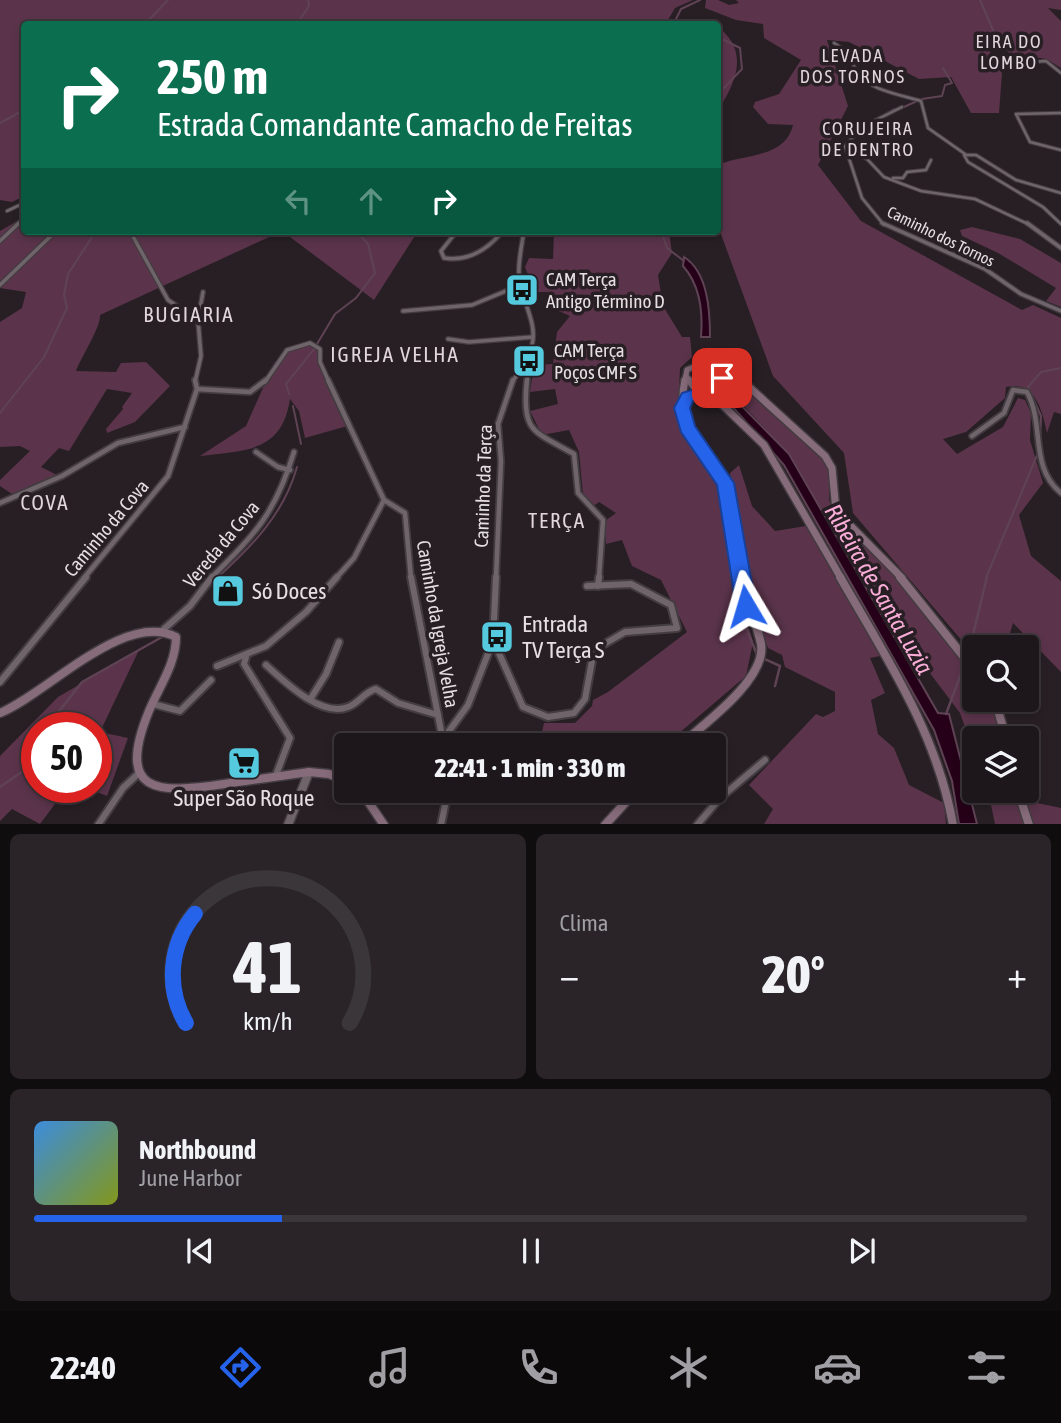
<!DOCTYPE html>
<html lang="pt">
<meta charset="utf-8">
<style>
body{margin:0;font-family:"Asap Condensed",sans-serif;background:#2a2428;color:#f1f3f6;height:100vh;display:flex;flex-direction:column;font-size:26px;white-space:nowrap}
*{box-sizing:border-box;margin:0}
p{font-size:23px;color:#a09fa3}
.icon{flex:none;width:38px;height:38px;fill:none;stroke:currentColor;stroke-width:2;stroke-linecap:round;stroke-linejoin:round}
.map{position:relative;height:824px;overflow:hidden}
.details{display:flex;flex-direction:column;gap:10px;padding:10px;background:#100d0f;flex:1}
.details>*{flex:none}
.hud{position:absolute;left:21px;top:21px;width:700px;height:214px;border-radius:7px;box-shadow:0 4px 10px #0003,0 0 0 2px #3b363a;background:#0b6e4f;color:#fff;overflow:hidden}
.fabs{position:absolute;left:962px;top:635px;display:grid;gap:14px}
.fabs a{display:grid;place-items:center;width:77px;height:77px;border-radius:7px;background:#1d171b;box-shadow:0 4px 10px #0003,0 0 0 2px #3b363a;font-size:35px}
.speed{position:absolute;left:21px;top:712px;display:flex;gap:14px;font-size:35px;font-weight:700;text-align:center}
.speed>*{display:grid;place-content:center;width:91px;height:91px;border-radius:50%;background:#1d171b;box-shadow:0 4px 10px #0003,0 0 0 2px #3b363a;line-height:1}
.speed .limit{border:10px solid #d22;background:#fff;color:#111}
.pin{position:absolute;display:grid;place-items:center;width:60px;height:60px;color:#fff;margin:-30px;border-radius:14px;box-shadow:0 4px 10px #0006}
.me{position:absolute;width:77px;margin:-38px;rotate:353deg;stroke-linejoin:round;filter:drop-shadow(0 0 5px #0008)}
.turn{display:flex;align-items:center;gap:24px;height:147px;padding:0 21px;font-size:32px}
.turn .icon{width:91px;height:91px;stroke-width:2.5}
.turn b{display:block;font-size:49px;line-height:60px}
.lanes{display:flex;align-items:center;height:66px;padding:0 21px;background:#0003;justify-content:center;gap:35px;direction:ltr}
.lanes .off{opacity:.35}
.big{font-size:52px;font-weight:800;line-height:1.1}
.details .widget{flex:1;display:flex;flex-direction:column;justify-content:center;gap:10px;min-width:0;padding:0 24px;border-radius:10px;background:#2a2428}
.details .dial{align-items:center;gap:0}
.dial svg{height:182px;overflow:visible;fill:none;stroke:#3b363a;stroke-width:7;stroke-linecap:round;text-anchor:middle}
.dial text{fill:#f1f3f6;stroke:none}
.song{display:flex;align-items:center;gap:21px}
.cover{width:84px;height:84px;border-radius:10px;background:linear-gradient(135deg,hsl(210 70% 55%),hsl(70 70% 35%))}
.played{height:7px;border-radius:4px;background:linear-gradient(90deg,#2563eb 25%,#3b363a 25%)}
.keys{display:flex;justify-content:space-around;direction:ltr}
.heat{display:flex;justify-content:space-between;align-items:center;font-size:38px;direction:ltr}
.details .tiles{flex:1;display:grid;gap:10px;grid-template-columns:1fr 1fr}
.widget:last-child{grid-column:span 2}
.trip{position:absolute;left:334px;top:733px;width:392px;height:70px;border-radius:7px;background:#1d171b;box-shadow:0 4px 10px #0003,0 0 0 2px #3b363a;font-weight:800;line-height:70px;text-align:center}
.dock{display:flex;height:112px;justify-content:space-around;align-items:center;background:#0c090b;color:#a09fa3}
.dock .icon{width:49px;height:49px}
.dock .selected{color:#2563eb}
.dock b{font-size:32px;color:#f1f3f6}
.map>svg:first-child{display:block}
</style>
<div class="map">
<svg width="1061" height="825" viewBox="0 0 1061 825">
<rect width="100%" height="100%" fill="#271f24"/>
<!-- green -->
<g fill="#5b344b">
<path d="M0,0H693L675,8L668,20L670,24H24V196L12,202L0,200Z"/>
<path d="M706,0H718L729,5L739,3L736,0H1061V10L1048,8L1061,21V68L1046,59L1009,53L1001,42L985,43L1002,73L999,113H971L951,77L919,79L849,42L827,40L848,106L818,165L861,221L1022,310L1033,305L1061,318V414L1054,412L1047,433C1042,409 1035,381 1006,387L1005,398L966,432L943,439L957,454L1003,427L1018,398L1025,400L1031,413L1030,440L1043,483L1019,515L1031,556L1061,581V672L1013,623L1006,647L975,648V656L853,513L844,453L773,376L718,226V165C742,154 785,159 793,125L768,124L753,107L755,102L779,94L801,60L764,38L763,24L736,20L705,8Z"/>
<path d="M718,27C749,51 737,81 718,110Z"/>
<path d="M24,217V231H418L374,300L282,231L100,315C101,327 81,357 76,371L116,372L121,363L146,362L170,386L135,422L107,433L106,429L123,409L122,407L132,393L107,389L69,451L59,448L41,467L57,475L15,496L0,486V480L30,451L20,446L0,447V322L22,308L26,292L0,288V231Z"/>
<path d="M972,227L1020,239L1061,263V307L1046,301L1056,288L998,253L962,236L960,230Z"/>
<path d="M554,231H669L672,253L658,275L663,306L682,337H690L692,357L680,368L678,413L682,426L712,473L719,493L730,561L753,642L746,676L665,745H539L544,723H575L592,706L593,700L608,692L687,632L661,580L632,566L622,540L606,544L605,521L616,513L599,502L592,507L583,494L579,452L569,430L542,435L530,411L558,404L555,389L530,392L534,365L553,364L557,332L570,316L554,309L547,292H535L525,267L529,258L553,259Z"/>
<path d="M310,343L320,349V362L351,425L305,438L299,411L290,399C282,453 245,450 200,456L246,426L274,363L292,346Z"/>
<path d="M741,387L748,389L830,464L829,500L834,513L916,597L975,678V700H988L1003,738H975V755L960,713L892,623H886L789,454L730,391Z"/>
<path d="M739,465L752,506L775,531L806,526L880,656L870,658L885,693L871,700L878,734L894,748L909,785L944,803L946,824H764L773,809L749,785L816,714L823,717L835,711V692L785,667L782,655L768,648C749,590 737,533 730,473Z"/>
<path d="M139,650L100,732L128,738L107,796L86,788H96V728H37V788H67L40,824L12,809L0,821V756L58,697Z"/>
<path d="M988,791H1016L1018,799L1061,808V824H995Z"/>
</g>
<!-- water -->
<g fill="#250018" stroke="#5f4355" stroke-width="2">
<path d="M684,257C708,272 710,311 710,337H701C703,313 700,285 683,266Z"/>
<path d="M725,389L789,454L938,713L949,714L977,824H959L952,781L934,730L784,465L723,396Z"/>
</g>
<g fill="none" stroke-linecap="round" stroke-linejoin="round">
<!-- stream-far1 -->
<g stroke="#5f4355" stroke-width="2">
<path d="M980,0L999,44"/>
<path d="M145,24L168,0"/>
<path d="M297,24L309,6L308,0"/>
<path d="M683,24L676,19L681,9L700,0"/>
<path d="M718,37L740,48L742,69L718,94"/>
<path d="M922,99L942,96L945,85L952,83L943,68"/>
<path d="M904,107L917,101"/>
<path d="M0,123L24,110"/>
<path d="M718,130V134"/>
<path d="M845,137L894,109"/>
<path d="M661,231L667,248L684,261"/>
<path d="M289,394L286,384L314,349L335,314L356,298L375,273L368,244L356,231"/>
<path d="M293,406L301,444"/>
<path d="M0,413L44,357L67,308L64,295L68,274L96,231"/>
<path d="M1040,447L1041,416L1028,387L1041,372L1061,368"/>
<path d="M217,578C252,546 284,514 297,467"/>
<path d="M986,578L1038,453"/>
</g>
<!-- stream -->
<g stroke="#5f4355" stroke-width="2.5">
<path d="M210,585L219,577"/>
<path d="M737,604L757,655"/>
<path d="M968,655L987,577"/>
<path d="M762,658L780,666L775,686"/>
<path d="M946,714L965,663"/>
<path d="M46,728L82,682L162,637"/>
<path d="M0,787L23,771L37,747"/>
</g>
<defs>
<g id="minor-far3">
<path d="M834,43C854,56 846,54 857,72C867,90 902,95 921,101L928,128L965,154"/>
<path d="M1033,62L1046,61L1061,73"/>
<path d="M1061,113L1016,114L1030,142L1061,150"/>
<path d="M847,151L867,159L884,177L921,191L975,199L1030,225"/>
<path d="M893,178H903L907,172L926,170L931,160"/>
<path d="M1061,193L1016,180L976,155H964L968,162L1043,207L1061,224"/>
<path d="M7,211L24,203"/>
<path d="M17,225L24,219"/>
<path d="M884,225L862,198L845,146L862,127L902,107"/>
</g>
<g id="minor-far2">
<path d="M882,223L985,269L1021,294L1061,311"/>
<path d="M1027,223L1061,248"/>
<path d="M130,231L168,300L198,320"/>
<path d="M457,231L441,251L444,258C469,262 488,249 503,231"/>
<path d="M0,241L19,223"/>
<path d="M0,285L56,231"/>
<path d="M403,311L472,305L523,284"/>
<path d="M448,339L469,342L533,337"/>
<path d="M526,363L529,364L527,382"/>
<path d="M195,382L201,356L198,320L203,292"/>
<path d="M265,382L287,350L310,343L320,349V362L329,382"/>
<path d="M512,382C550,331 527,325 519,275C518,261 522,244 524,231"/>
</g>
<g id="minor-far1">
<path d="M328,380L384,500L405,513L411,578"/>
<path d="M527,380C521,433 534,431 574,454L578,493L603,520L599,578"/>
<path d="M197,389L250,392L266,380"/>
<path d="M972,436L1004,413L1013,390L1027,392C1045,425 1029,467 1061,493"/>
<path d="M256,452L278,467L290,470"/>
<path d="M0,503L62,476L118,443L185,427"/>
<path d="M84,578L168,476L197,389L195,380"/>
<path d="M211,578C256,533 275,514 294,452"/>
<path d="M336,578L354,558L384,500"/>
<path d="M496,578L501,461L498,424L513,380"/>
</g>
<g id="minor">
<path d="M411,577L444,746"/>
<path d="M598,586L599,577"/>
<path d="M164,629L190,606L212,577"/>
<path d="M494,642L523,707L548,717L574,713L585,699L594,650L625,632L677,628L671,605L631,584L587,586"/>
<path d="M246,657L244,664L290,738L276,775"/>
<path d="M266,665C284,681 321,718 348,707C359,703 364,692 376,689L398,703L438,715"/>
<path d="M217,666L266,646L306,612L337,577"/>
<path d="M0,682L86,577"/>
<path d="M311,698L326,674L339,642"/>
<path d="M153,704L180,711L211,680"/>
<path d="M444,738L468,705L493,641L496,577"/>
<path d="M98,825L123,788L139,773"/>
<path d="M441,825L448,791"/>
<path d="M697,825L720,798L765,760"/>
</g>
<path id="tertiary" d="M288,825L309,772"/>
<g id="secondary-far2">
<path d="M720,373L721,382"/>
<path d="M686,376L690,382"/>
<path d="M685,382L687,370C706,359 723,373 740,382"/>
</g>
<g id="secondary-far1">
<path d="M685,380C674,431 705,442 725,482C734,500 737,556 741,578"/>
<path d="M689,380L695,388L710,391L721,384V380"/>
<path d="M737,380L747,385L825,456L832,468L836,511L902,578"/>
<path d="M708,391L764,445L841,578"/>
<path d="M682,407L688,397L703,391"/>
</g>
<g id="secondary">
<path d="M840,577C886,657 937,733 953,825"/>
<path d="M900,577L975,671"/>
<path d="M995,700L1006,738"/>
<path d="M0,713C47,694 124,610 176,637C176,664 159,687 149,711C115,794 157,794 224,784C252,780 281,776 309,772L329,774L346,781"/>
<path d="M679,746C703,725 767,679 761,644C757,621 744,601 740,577"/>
<path d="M361,791L384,825"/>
<path d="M1018,791L1029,825"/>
<path d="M605,825L636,791"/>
</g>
</defs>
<!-- minor-far3 casing -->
<use href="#minor-far3" stroke="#433c40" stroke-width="4.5"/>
<!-- minor-far2 casing -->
<use href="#minor-far2" stroke="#433c40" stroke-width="6"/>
<!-- minor-far1 casing -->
<use href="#minor-far1" stroke="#433c40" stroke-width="8"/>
<!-- minor casing -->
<use href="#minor" stroke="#433c40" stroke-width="10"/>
<!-- tertiary casing -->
<use href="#tertiary" stroke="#433c40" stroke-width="11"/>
<!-- secondary-far2 casing -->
<use href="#secondary-far2" stroke="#433c40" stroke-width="8"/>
<!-- secondary-far1 casing -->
<use href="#secondary-far1" stroke="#433c40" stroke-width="10"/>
<!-- secondary casing -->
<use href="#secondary" stroke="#433c40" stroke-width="11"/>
<!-- minor-far3 -->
<use href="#minor-far3" stroke="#6e6469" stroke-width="2.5"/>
<!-- minor-far2 -->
<use href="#minor-far2" stroke="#6e6469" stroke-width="3.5"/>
<!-- minor-far1 -->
<use href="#minor-far1" stroke="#6e6469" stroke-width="4.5"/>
<!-- minor -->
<use href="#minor" stroke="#6e6469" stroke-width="6"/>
<!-- tertiary -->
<use href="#tertiary" stroke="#6e6469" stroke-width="8"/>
<!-- secondary-far2 -->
<use href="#secondary-far2" stroke="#866b7a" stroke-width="5"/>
<!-- secondary-far1 -->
<use href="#secondary-far1" stroke="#866b7a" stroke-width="7"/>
<!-- secondary -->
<use href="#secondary" stroke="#866b7a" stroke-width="8"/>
</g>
<!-- route -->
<path fill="#2563eb" stroke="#184099" stroke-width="2" d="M722,373L730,378L722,393L693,401L690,408L695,426L734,483L756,606L753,613L746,616L739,613L736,606L717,485L681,432L674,408L682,393L711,384L717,374Z"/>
<!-- icons -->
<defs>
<symbol id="bus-square" viewBox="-11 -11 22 22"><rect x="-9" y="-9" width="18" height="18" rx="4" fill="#55cadf" stroke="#271f24"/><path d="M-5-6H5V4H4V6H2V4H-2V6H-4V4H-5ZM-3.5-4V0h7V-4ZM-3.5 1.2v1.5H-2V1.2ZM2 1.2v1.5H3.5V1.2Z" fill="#111"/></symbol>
<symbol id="shop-square" viewBox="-11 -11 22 22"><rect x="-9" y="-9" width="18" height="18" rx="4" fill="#55cadf" stroke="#271f24"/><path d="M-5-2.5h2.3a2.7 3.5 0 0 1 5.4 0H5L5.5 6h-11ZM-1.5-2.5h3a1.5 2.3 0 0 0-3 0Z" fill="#111"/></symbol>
<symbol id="supermarket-square" viewBox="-11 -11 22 22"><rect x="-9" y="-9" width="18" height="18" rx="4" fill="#55cadf" stroke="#271f24"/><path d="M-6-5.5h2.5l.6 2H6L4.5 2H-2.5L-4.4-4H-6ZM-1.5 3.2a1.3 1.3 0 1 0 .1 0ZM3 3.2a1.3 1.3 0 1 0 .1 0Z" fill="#111"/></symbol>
</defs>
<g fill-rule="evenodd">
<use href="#bus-square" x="503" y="271" width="38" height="38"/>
<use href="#bus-square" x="510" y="342" width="38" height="38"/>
<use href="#shop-square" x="209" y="572" width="38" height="38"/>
<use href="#bus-square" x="478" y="618" width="38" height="38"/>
<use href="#supermarket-square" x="225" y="744" width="38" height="38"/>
</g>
<g text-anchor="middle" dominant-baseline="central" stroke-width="7" stroke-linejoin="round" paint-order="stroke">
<!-- far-street labels -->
<g font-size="16" fill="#e5dfe2" stroke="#271f24">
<text transform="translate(941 236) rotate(26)">Caminho dos Tornos</text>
</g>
<!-- far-neighbourhood labels -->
<g font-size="18" letter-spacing="2" fill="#e2d6dc" stroke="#271f24">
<text x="1009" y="41">EIRA DO<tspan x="1009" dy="21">LOMBO</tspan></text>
<text x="853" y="55">LEVADA<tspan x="853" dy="21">DOS TORNOS</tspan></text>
<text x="868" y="128">CORUJEIRA<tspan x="868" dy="21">DE DENTRO</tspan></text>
</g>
<!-- poi labels -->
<g font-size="19" fill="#e5dfe2" stroke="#271f24" text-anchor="start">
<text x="546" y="279">CAM Terça<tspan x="546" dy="22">Antigo Término D</tspan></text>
<text x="554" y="350">CAM Terça<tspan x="554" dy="22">Poços CMF S</tspan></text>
</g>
<!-- street labels -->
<g font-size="19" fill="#e5dfe2" stroke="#271f24">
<text transform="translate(483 486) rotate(-88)">Caminho da Terça</text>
<text transform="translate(106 528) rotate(-50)">Caminho da Cova</text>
<text transform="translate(221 544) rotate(-50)">Vereda da Cova</text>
<text transform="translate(438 624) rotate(80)">Caminho da Igreja Velha</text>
</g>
<!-- neighbourhood labels -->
<g font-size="21" letter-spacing="2" fill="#e2d6dc" stroke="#271f24">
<text x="189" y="314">BUGIARIA</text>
<text x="395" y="354">IGREJA VELHA</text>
<text x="45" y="502">COVA</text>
<text x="557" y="520">TERÇA</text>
</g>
<!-- near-poi labels -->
<g font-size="23" fill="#e5dfe2" stroke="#271f24" text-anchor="start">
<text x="252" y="591">Só Doces</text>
<text x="522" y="624">Entrada<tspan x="522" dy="26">TV Terça S</tspan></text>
<text x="244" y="798" text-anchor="middle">Super São Roque</text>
</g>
<!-- near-water labels -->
<g font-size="24" font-style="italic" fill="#f9acd7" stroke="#271f24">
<text transform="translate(879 589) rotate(60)">Ribeira de Santa Luzia</text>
</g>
</g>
</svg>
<div class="fabs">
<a><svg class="icon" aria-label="search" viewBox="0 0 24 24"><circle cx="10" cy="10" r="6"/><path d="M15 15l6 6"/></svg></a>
<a><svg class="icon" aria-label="layers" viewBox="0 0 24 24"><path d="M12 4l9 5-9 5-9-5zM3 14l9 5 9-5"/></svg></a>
</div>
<div class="speed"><div class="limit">50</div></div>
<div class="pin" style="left:722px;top:378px;background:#d93025"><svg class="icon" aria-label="arrive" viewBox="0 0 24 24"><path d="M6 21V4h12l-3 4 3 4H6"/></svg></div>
<svg class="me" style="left:746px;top:606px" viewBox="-20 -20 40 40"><path d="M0-17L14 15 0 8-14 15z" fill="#2563eb" stroke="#fff" stroke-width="4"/></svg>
<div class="trip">22:41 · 1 min · 330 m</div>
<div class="hud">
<div class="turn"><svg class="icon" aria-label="right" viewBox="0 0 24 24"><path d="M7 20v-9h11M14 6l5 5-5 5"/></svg><div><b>250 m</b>Estrada Comandante Camacho de Freitas</div></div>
<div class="lanes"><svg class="icon off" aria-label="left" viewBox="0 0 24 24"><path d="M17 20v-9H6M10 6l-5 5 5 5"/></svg><svg class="icon off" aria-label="ahead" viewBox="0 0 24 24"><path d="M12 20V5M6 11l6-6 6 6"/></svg><svg class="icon" aria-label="right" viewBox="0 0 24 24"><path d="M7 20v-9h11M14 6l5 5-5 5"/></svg></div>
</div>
</div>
<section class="details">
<div class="tiles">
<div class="widget dial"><svg viewBox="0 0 100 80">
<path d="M14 69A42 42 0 1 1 86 69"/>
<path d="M14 69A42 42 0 0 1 18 21" stroke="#2563eb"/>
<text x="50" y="56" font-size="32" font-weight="700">41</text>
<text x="50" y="72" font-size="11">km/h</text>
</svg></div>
<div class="widget"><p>Clima</p>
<div class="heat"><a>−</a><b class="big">20°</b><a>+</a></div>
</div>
<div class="widget">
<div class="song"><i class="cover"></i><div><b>Northbound</b><p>June Harbor</p></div></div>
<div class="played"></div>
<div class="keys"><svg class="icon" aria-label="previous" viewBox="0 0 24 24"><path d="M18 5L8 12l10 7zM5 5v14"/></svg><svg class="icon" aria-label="pause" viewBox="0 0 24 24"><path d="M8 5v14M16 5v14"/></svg><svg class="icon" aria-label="next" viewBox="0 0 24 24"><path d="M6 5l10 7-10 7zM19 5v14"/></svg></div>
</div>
</div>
</section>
<nav class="dock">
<b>22:40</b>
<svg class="icon selected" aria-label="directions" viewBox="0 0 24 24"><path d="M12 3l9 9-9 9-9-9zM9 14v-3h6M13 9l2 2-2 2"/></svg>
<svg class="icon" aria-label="music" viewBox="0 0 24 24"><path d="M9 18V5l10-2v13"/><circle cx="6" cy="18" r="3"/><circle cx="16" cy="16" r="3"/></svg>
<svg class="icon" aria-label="phone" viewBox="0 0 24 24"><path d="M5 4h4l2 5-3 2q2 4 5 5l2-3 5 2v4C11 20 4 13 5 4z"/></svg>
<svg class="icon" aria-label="climate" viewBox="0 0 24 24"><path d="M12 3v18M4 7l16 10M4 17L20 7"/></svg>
<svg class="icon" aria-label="car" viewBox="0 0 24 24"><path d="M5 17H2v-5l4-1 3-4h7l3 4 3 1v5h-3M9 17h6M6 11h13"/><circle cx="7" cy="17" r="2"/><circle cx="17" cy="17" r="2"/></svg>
<svg class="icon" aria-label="filters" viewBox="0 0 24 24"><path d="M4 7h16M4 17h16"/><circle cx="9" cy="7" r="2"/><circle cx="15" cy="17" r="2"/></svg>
</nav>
